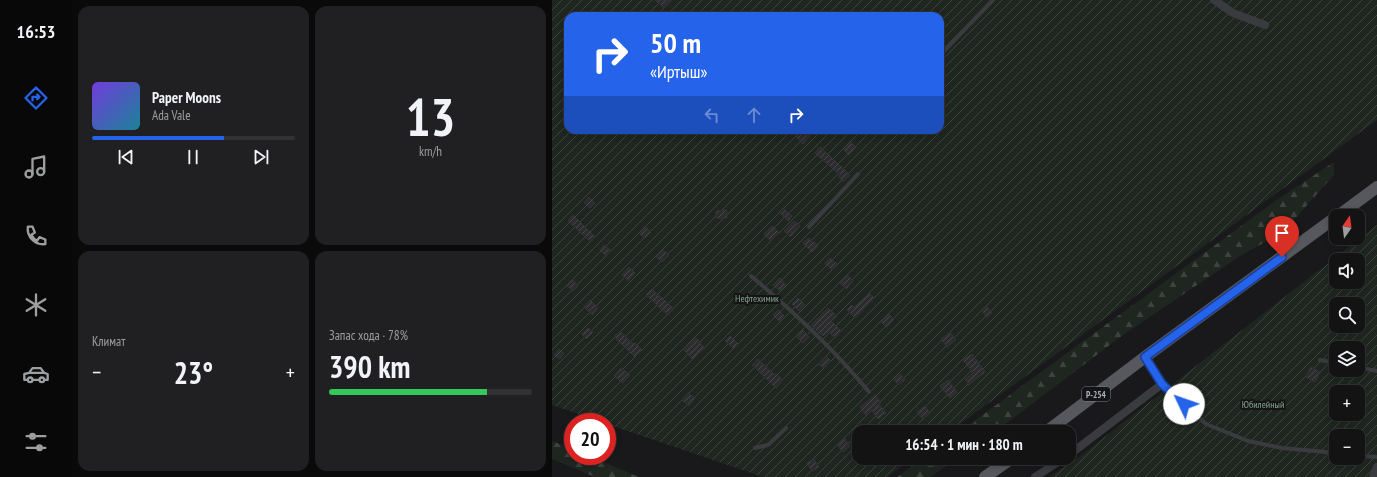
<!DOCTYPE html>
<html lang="ru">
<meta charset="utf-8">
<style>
body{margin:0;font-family:"PT Sans Narrow",sans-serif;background:#202022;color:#f1f3f6;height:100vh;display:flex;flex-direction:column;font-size:15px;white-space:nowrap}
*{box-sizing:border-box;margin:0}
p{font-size:13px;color:#9d9ea0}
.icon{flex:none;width:22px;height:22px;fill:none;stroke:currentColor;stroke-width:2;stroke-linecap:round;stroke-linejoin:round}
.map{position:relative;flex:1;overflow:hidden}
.details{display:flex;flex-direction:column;gap:6px;padding:6px;background:#0a0a0b;width:480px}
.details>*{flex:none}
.top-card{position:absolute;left:12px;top:12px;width:380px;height:122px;border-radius:12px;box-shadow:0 2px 6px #0003,0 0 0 1px #323234;background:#2563eb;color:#fff;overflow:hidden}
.needle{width:26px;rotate:14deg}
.fabs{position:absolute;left:777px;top:209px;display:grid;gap:8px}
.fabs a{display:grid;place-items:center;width:36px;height:36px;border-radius:8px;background:#131314;box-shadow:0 2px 6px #0003,0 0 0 1px #323234;font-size:20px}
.speed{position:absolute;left:12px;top:413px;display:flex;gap:8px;font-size:20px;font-weight:700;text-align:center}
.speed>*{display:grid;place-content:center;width:52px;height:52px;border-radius:50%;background:#131314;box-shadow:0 2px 6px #0003,0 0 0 1px #323234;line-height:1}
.speed .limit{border:6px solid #d22;background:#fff;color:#111}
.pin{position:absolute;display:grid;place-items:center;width:34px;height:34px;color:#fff;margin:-41px -17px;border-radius:50% 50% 50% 0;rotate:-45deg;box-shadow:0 0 4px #0007}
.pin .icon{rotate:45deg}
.me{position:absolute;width:44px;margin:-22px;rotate:312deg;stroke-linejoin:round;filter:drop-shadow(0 0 3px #0008)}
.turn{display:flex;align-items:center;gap:14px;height:84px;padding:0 20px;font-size:18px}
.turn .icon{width:52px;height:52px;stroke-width:2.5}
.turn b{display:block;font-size:28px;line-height:34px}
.lanes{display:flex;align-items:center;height:38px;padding:0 20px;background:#0003;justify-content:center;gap:20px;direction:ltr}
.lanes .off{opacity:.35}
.big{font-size:30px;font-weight:700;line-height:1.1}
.details .widget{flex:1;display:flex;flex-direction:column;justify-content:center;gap:6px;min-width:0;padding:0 14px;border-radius:12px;background:#202022}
.details .dial{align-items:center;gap:0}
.dial b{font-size:52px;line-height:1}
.song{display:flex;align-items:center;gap:12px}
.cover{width:48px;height:48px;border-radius:6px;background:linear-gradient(135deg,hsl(260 70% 55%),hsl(190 70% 35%))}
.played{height:4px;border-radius:2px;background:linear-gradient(90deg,#2563eb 65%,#323234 65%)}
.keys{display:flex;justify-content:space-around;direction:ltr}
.heat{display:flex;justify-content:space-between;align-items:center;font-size:22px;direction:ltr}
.charge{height:6px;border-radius:3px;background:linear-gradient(90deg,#34c759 78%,#323234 0)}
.details .tiles{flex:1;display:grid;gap:6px;grid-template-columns:repeat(2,1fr)}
.trip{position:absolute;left:300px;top:425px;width:224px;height:40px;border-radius:12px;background:#131314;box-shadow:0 2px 6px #0003,0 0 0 1px #323234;font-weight:700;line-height:40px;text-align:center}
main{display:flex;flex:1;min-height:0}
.tabs{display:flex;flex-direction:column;width:72px;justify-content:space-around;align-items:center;background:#080808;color:#9d9ea0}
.tabs .icon{width:28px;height:28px}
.tabs .current{color:#2563eb}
.tabs b{font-size:18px;color:#f1f3f6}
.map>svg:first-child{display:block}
</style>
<main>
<nav class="tabs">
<b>16:53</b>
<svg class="icon current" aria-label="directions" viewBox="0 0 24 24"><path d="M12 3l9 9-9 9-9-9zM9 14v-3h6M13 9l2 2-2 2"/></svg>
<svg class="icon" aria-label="music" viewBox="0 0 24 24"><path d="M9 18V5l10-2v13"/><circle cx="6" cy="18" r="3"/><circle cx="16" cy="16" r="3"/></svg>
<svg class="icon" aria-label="phone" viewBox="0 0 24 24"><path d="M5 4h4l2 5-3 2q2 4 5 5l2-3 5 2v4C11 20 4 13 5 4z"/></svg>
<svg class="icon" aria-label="climate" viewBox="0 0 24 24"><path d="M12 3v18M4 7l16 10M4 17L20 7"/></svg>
<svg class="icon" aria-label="car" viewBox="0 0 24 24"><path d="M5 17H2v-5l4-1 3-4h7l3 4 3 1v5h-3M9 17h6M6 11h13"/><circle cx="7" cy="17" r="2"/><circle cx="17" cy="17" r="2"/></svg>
<svg class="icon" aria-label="filters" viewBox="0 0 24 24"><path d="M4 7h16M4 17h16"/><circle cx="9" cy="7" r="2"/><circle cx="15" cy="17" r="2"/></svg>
</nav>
<section class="details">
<div class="tiles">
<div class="widget">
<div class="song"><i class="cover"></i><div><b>Paper Moons</b><p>Ada Vale</p></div></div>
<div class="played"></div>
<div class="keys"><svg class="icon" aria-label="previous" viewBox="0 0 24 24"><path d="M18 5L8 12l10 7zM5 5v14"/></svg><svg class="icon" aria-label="pause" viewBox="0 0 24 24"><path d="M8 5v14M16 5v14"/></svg><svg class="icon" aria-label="next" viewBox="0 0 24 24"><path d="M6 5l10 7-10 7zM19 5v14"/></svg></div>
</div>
<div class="widget dial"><b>13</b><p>km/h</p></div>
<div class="widget"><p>Климат</p>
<div class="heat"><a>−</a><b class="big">23°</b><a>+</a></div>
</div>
<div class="widget"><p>Запас хода · 78%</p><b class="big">390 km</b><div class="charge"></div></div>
</div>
</section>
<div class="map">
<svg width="825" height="477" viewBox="0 0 825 477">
<defs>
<pattern id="forest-firs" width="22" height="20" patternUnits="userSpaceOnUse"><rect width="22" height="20" fill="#1f2620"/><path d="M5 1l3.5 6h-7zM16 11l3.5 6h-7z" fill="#3d433e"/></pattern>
<pattern id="garden-furrows" width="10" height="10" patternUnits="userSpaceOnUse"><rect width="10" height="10" fill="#1f2620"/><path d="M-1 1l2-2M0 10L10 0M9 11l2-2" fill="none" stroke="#3d433e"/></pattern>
<pattern id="building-hatch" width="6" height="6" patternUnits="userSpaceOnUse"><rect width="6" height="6" fill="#2c2c2f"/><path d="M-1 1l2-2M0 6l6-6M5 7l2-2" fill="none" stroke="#48484b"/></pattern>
</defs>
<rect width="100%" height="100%" fill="#19191b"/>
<!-- forest -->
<g fill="url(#forest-firs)">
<path d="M782,162V175L731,232L688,256L571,335L443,432H407L726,199Z"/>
<path d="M0,441L21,449V456H37L87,477H43L0,459Z"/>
<path d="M371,458H407L378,477H345Z"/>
</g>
<!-- garden -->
<g fill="url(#garden-furrows)" fill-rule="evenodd">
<path d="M0,0H825V120L397,432H307V458H361L335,477H211L55,424V422H50L0,405ZM16,16H388V130H16Z"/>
<path d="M825,225V477H497L527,457ZM784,260H806V282H784ZM784,304H806V326H784ZM784,348H806V370H784ZM784,392H806V414H784ZM784,436H806V458H784Z"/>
</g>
<!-- building -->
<g fill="url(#building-hatch)" stroke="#333337">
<path d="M103,0H120L112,8Z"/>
<path d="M251,130L258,136L251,144L244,137Z"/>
<path d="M299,142L304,147L297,155L292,150Z"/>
<path d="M268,147L298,175L291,182L287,177L288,175L263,153Z"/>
<path d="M37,197L43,203L38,208L32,203Z"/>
<path d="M231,208L240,216L236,221L227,212Z"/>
<path d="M175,210V218H164V211Z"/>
<path d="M21,215L43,237L39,242L16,221Z"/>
<path d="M242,221L248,226L238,237L232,231Z"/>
<path d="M220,226L227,233L219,241L212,234Z"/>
<path d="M94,227L99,232L93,238L88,234Z"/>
<path d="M257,238L266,246L260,252L251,243Z"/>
<path d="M52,245L59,251L54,256L48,250Z"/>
<path d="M111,250L117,255L110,262L104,257Z"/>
<path d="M278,258L285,264L280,270L273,263Z"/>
<path d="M77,267L83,273L76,281L70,275Z"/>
<path d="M296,275L301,281L294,289L288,283Z"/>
<path d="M228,278L234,285L228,291L221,285Z"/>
<path d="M21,280L26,286L21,291L15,286Z"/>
<path d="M100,289L122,309L116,315L94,295Z"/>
<path d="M317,293L322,298L303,318L295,310L300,305L303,308Z"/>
<path d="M246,298L253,305L247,311L240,304Z"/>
<path d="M38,300L46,308L40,315L32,307Z"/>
<path d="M434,306L440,313L435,317L429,310Z"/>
<path d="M276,308L285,316L279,321L289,331L283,338L276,331L271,336L259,325Z"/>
<path d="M226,310L232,316L227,321L221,315Z"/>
<path d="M337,314L342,319L335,327L329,322Z"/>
<path d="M36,328L41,332L34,339L30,334Z"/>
<path d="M251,330L257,337L251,343L245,337Z"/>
<path d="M68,331L81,344L83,343L90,350L83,357L62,337Z"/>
<path d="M398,332L404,340L395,347L389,339Z"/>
<path d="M178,336L186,344L181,348L173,341Z"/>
<path d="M144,338L153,348L140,359L131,349Z"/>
<path d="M7,349L12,353L8,359L2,355Z"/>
<path d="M420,354L433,372L417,385L413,379L421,373L411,360Z"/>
<path d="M274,356L279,361L272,368L266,364Z"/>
<path d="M206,359L223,375L224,373L231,380L224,388L200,365Z"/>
<path d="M759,367L768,372L763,382L754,377Z"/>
<path d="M69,368L78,375L71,383L62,376Z"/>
<path d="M348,374L353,380L346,385L342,379Z"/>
<path d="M396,380L405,392L398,398L388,386Z"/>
<path d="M136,393L143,398L137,406L130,400Z"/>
<path d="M323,395L329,403L327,404L334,413L326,419L320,411L314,415L308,407Z"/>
<path d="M373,406L378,413L371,419L365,412Z"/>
<path d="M292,438L298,446L291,452L285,444Z"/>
<path d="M262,459L267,467L260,471L255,463Z"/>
</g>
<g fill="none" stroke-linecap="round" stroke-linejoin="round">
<!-- lane -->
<g stroke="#3a3b3f" stroke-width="4">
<path d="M388,55L441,0"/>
<path d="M257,227L306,174"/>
<path d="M199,276C241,311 282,349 317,392"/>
<path d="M768,360L784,363"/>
<path d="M806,367L825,371"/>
<path d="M610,384L654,424L696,441L730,448L784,453"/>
<path d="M203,448L216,445L234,428"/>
<path d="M806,456L825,457"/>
</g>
<!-- street -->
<g stroke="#3a3b3f" stroke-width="8">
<path d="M662,0L681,13L713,25"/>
<path d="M517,455L610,384L593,357"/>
<path d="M483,477L512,458"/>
<path d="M821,477L825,467"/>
</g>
<!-- primary -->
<g stroke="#56585e" stroke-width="12">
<path d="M786,216L825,187"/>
<path d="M494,432L593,357L784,217"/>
<path d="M433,477L460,458"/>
</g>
</g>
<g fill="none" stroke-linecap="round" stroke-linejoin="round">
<defs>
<path id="route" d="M632,404L610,384L593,357L730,257"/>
</defs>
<!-- route casing -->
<use href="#route" stroke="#184099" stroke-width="10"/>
<!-- route -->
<use href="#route" stroke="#2563eb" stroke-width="7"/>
</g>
<g text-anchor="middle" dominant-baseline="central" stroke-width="4" stroke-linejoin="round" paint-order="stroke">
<!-- shield labels -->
<rect fill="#141416" stroke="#7e8188" stroke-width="1" x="530" y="387" width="28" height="14" rx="3"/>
<g font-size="9" font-weight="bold" fill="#acb0b9">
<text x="544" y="394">Р-254</text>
</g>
<!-- park labels -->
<g font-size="10" fill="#85a388" stroke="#141416">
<text x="205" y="298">Нефтехимик</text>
<text x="711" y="404">Юбилейный</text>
</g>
</g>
</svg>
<div class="fabs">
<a><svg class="needle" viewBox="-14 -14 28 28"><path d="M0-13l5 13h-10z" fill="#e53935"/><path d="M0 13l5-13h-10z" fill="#9d9ea0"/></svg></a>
<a><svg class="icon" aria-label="sound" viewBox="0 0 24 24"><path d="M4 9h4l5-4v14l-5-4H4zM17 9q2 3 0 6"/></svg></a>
<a><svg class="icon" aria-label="search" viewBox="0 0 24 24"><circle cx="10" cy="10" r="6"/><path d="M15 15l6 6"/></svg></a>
<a><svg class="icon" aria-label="layers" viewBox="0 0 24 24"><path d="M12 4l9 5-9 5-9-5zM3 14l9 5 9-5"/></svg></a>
<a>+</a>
<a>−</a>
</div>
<div class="speed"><div class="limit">20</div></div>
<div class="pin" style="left:730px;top:257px;background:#d93025"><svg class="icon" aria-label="arrive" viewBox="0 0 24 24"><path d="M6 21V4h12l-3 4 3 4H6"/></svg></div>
<svg class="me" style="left:632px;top:404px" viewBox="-20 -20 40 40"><circle r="19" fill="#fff"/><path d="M0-13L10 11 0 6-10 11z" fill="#2563eb"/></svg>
<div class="trip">16:54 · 1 мин · 180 m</div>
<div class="top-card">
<div class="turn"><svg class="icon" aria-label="right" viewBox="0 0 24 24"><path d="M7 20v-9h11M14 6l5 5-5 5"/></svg><div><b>50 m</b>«Иртыш»</div></div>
<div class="lanes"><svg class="icon off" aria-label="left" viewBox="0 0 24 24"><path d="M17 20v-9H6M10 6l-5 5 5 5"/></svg><svg class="icon off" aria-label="ahead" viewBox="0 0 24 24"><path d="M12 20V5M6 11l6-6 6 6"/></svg><svg class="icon" aria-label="right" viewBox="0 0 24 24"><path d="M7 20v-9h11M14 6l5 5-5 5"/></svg></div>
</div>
</div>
</main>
